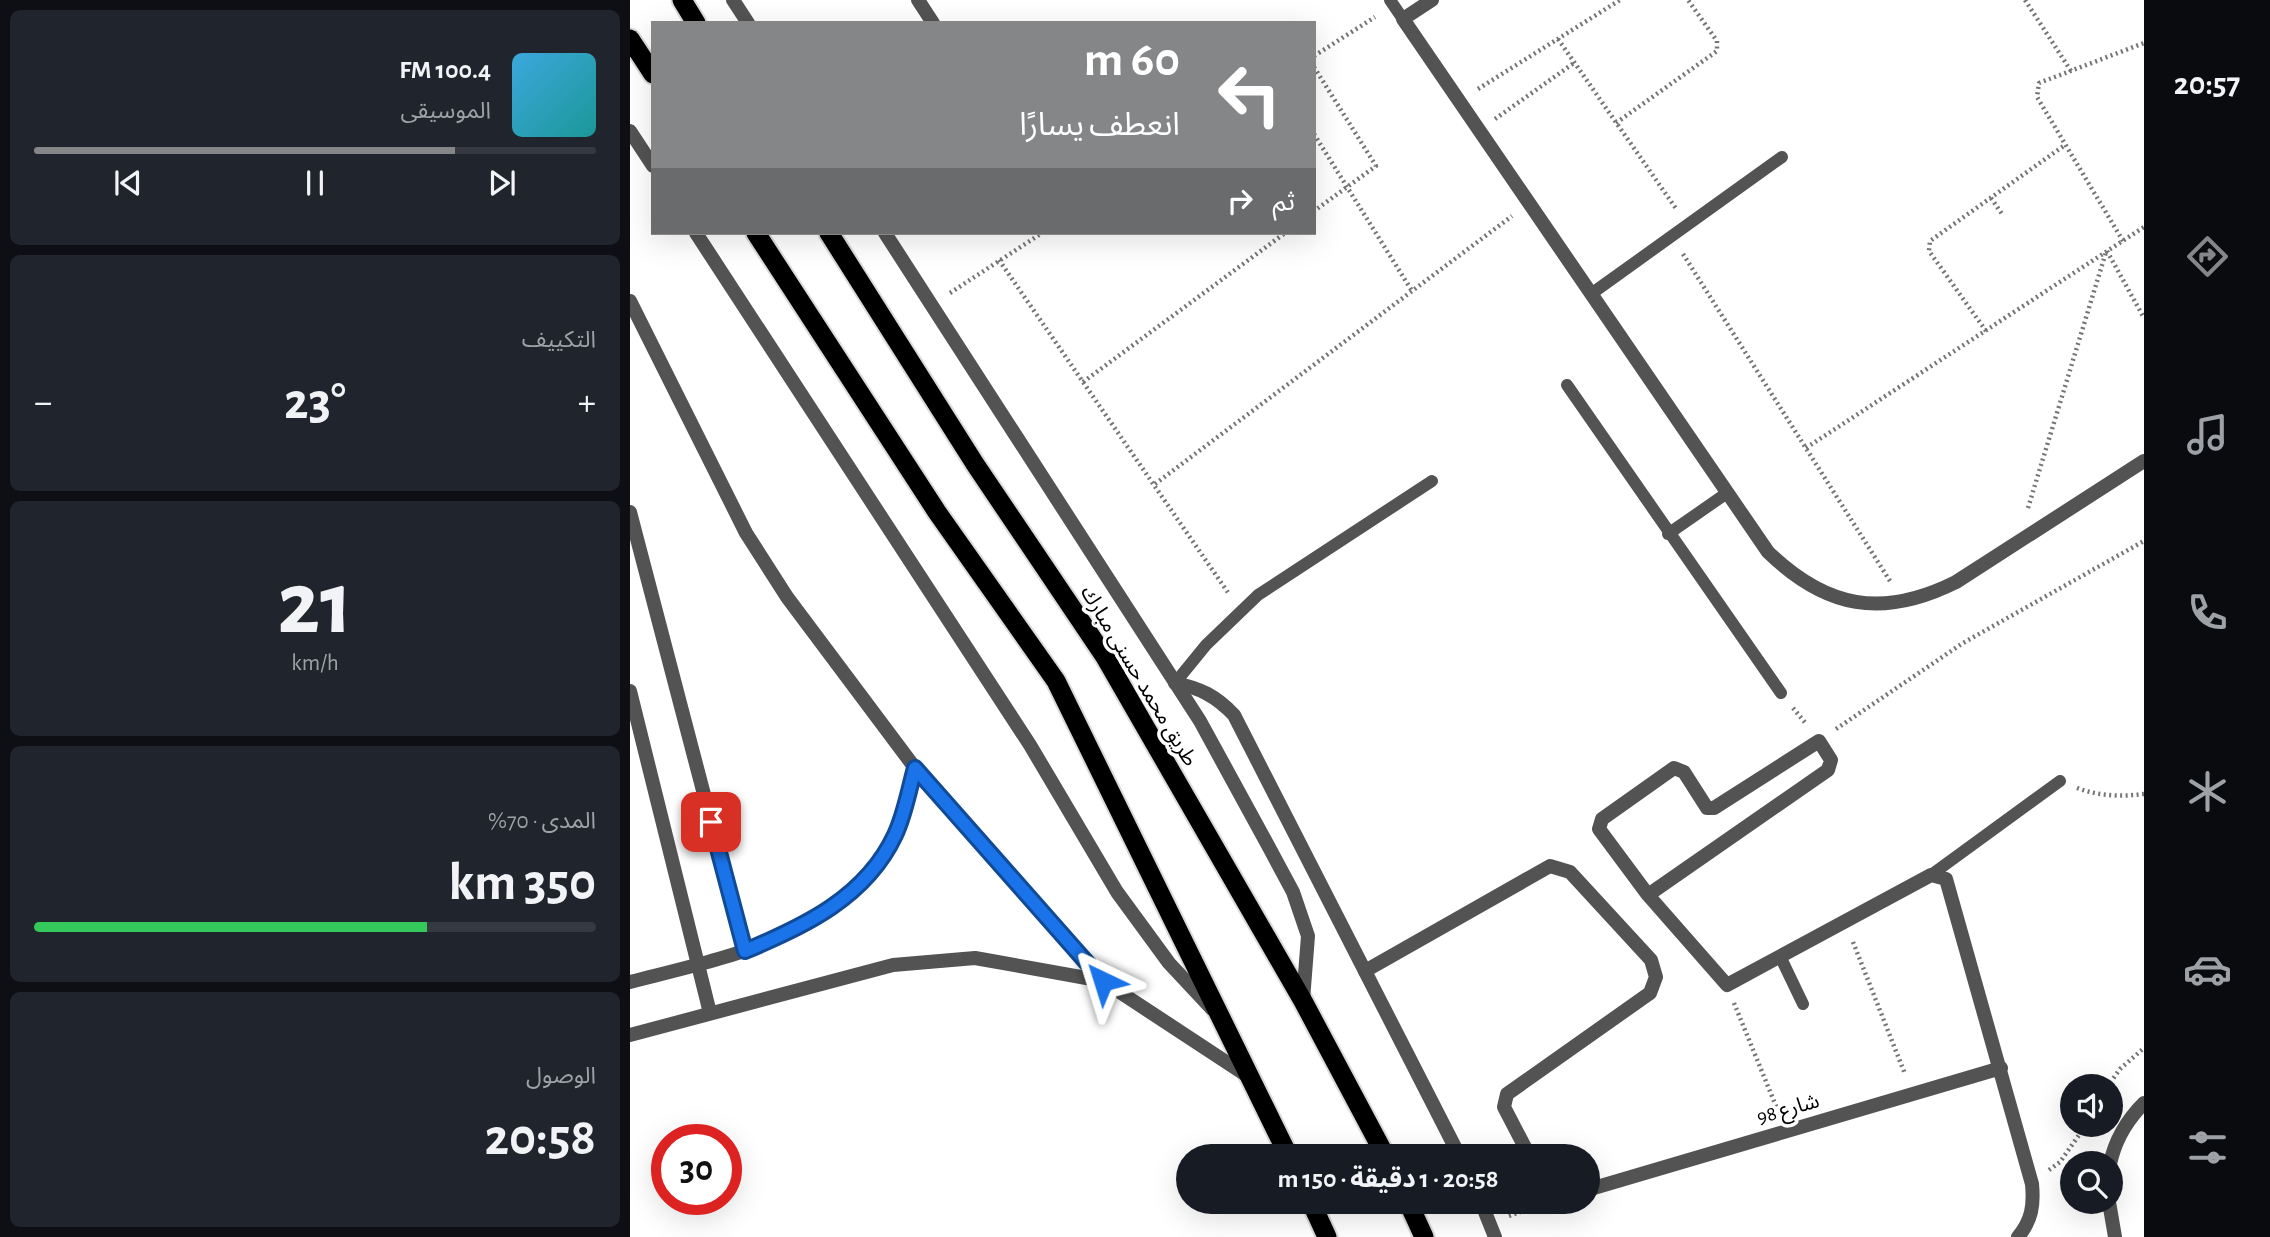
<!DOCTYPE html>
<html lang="ar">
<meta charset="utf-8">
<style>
body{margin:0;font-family:"Alegreya Sans","Noto Sans Arabic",sans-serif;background:#20242c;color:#f1f3f6;direction:rtl;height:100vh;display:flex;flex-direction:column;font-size:26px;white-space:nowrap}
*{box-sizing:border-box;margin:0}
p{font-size:23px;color:#9ea1a6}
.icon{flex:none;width:38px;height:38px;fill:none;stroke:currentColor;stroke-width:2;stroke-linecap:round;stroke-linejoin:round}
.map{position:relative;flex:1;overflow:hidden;direction:ltr}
.sheet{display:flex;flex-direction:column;gap:10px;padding:10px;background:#0d0f14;width:630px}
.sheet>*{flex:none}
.guide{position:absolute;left:21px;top:21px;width:665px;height:214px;border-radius:0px;box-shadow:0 7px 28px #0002;direction:rtl;background:#858687;color:#fff;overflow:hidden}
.controls{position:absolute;left:1430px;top:1074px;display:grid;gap:14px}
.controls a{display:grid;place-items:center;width:63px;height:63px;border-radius:50%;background:#171b24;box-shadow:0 7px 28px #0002;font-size:35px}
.speed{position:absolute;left:21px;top:1124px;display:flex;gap:14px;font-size:35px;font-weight:700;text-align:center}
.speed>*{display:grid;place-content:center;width:91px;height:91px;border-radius:50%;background:#171b24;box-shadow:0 7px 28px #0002;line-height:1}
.speed .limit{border:10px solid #d22;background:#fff;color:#111}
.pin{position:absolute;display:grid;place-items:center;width:60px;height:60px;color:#fff;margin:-30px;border-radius:14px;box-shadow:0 4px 10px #0006}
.me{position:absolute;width:77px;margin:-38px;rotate:319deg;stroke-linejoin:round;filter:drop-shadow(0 0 5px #0008)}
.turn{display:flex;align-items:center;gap:24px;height:147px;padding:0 21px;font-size:32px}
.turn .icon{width:91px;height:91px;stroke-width:2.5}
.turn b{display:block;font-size:49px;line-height:60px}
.then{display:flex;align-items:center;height:66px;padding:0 21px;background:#0003;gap:14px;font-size:26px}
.big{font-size:52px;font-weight:700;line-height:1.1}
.sheet .widget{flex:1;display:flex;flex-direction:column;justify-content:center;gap:10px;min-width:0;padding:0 24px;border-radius:10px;background:#20242c}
.sheet .dial{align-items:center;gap:0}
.dial b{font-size:91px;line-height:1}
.song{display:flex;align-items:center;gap:21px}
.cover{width:84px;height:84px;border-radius:10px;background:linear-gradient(135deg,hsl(200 70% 55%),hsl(180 70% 35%))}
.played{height:7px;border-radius:4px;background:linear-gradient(90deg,#858687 75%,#363941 75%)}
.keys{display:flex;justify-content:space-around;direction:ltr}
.heat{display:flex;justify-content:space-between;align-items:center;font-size:38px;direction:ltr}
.charge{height:10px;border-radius:5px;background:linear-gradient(90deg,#34c759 70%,#363941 0)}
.trip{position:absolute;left:546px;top:1144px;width:424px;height:70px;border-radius:35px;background:#171b24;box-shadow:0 7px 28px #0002;font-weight:700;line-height:70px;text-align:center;direction:rtl}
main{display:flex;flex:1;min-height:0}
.menu{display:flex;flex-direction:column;width:126px;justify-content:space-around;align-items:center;background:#090b0e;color:#9ea1a6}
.menu .icon{width:49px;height:49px}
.menu .selected{color:#858687}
.menu b{font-size:32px;color:#f1f3f6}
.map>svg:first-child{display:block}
</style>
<main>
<nav class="menu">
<b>20:57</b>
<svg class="icon selected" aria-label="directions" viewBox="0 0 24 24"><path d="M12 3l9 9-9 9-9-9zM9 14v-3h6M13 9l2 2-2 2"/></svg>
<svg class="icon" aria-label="music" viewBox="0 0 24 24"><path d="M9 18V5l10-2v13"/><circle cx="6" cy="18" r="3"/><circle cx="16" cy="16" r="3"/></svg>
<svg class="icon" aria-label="phone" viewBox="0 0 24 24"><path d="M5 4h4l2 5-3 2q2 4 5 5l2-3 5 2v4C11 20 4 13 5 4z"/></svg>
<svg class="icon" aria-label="climate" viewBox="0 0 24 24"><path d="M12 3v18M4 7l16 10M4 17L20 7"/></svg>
<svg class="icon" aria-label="car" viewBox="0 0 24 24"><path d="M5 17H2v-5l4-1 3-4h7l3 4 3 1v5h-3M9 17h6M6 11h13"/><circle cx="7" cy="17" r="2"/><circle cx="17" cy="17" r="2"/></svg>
<svg class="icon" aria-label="filters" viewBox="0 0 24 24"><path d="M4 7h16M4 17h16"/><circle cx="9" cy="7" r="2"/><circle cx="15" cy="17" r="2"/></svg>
</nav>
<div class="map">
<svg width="1514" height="1237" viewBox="0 0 1514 1237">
<rect width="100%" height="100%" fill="#fff"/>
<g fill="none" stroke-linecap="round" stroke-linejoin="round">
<defs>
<g id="trunk">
<path d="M52,0L66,23"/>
<path d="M0,39L23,74"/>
<path d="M126,233L307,512L426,681L659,1157"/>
<path d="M199,233L345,464L475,657L673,1001L756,1157"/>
<path d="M681,1202L697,1237"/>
<path d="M778,1202L794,1237"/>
</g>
</defs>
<!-- trunk casing -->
<use href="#trunk" stroke="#dbdbdb" stroke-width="23"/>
<!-- path -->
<g stroke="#757575" stroke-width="4.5" stroke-dasharray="2 3.5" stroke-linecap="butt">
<path d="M1395,0L1441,71"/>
<path d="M928,39L1047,210"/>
<path d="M684,56L745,17"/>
<path d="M684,67L746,166L684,211"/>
<path d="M848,89L990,0"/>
<path d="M865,119L944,63"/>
<path d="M986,123L1087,51V41L1058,0"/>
<path d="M684,134L782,291"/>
<path d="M1361,198L1372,214"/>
<path d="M1493,241L1407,97L1409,83L1514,43"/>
<path d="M1477,251L1514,318"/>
<path d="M1053,254L1260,581"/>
<path d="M369,260L599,594"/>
<path d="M320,293L412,233"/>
<path d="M1356,331L1299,251L1300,241L1435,145"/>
<path d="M453,382L655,233"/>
<path d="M1176,448L1514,227"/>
<path d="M525,484L882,216"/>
<path d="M1398,508L1476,252"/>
<path d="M1163,708L1177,725"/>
<path d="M1206,729L1333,643L1514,541"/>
<path d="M1447,788C1469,796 1491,797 1514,794"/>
<path d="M1223,942L1275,1074"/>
<path d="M1104,1003L1148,1111"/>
<path d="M1477,1087L1490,1069L1514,1048"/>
<path d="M1419,1170L1430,1162L1456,1125"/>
<path d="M879,1216L918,1202"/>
</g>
<!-- service -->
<g stroke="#535353" stroke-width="12">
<path d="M760,0L773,19"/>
<path d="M961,294L1152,157"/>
<path d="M937,385L1151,693"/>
<path d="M1038,534L1097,493"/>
<path d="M545,683L576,645L628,595L802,481"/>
<path d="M1301,875L1430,781"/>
<path d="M1150,956L1173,1004"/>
</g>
<!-- minor -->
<g stroke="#535353" stroke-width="14">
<path d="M288,0L303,23"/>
<path d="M802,0L773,19L1138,552C1196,608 1252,619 1326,582L1514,461"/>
<path d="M0,301L116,533L157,597L285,768L473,981L619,1077"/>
<path d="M0,512L115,951"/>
<path d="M545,683C570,688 586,696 604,715L830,1157"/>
<path d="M0,691L80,1013"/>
<path d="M1018,895L969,829L972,819L1044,768L1054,772L1077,808H1084L1189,741L1201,760L1198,770L1018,895L1097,985L1301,875L1316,879L1402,1184C1404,1205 1402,1220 1388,1237"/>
<path d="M735,971L920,866L940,872L1021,960L1026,977L1020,993L877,1094L874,1107L900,1157"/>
<path d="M0,982C89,959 197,939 253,858C271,832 277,797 285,768"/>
<path d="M0,1035L263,965L345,958L473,981"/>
<path d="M1480,1164C1485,1140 1497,1120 1514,1103"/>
<path d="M957,1190L1371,1068"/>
<path d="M851,1202L865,1237"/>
<path d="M1479,1202L1485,1237"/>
</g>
<!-- tertiary -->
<g stroke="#535353" stroke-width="14">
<path d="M103,0L118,23"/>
<path d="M0,131L23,166"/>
<path d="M66,233L400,745L487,892L539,963L582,1009"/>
<path d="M255,233L570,721L641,851L663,892L678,936L673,1000"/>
</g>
<!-- trunk -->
<use href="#trunk" stroke="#000" stroke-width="19"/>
</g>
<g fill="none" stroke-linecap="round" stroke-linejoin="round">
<defs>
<path id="route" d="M81,822L115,951C175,926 236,897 265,835C275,814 279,789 285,768L473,981"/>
</defs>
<!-- route casing -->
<use href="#route" stroke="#114b97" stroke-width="18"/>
<!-- route -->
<use href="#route" stroke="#1a73e8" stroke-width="12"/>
</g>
<g text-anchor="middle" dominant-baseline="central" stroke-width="7" stroke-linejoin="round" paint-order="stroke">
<!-- street labels -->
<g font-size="21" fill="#000" stroke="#fff">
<text transform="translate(509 676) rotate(59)">طريق محمد حسنى مبارك</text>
<text transform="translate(1158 1109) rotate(-16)">شارع 98</text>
</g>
</g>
</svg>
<div class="controls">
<a><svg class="icon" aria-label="sound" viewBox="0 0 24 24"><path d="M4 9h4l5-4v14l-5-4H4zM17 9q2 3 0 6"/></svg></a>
<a><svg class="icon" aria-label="search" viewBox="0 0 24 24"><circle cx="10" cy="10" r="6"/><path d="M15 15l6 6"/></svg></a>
</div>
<div class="speed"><div class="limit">30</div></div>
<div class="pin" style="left:81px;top:822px;background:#d93025"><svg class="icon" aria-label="arrive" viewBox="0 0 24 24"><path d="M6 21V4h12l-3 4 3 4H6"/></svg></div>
<svg class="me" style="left:473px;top:981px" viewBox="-20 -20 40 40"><path d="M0-17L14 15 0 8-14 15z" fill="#1a73e8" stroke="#fff" stroke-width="4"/></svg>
<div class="trip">20:58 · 1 دقيقة · 150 m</div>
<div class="guide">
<div class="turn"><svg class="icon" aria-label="left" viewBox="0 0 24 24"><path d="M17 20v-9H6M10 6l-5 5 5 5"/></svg><div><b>60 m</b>انعطف يسارًا</div></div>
<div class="then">ثم<svg class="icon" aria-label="right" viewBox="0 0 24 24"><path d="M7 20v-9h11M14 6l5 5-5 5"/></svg></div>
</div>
</div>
<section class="sheet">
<div class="widget">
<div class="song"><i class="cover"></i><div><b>100.4 FM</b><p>الموسيقى</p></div></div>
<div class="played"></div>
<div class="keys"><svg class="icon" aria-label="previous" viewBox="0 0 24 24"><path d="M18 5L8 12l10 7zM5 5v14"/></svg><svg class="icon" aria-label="pause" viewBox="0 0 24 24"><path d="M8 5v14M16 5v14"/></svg><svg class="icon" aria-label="next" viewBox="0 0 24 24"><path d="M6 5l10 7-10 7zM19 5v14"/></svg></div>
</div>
<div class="widget"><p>التكييف</p>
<div class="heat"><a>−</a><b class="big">23°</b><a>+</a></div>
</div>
<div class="widget dial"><b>21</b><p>km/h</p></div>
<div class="widget"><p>المدى · 70%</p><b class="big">350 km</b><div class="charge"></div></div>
<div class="widget"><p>الوصول</p><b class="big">20:58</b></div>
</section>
</main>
